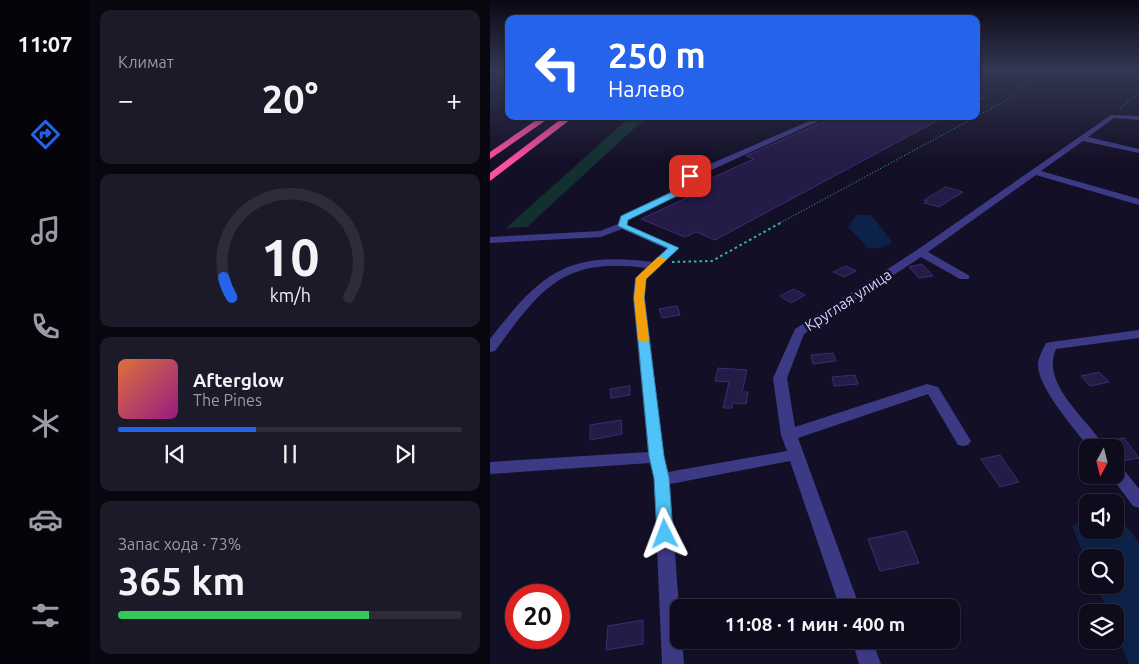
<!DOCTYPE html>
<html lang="ru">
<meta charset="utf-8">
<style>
body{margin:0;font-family:Ubuntu,sans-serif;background:#1c1929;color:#f1f3f6;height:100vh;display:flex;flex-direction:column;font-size:19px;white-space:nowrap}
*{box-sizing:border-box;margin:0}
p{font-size:16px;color:#9b9ba3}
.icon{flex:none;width:28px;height:28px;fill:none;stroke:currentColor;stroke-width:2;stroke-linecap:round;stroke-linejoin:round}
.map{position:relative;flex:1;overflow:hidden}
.panel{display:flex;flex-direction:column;gap:10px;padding:10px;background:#08060f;width:400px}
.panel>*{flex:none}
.banner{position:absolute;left:15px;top:15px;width:475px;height:105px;border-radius:10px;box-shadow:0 1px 4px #0004,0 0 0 1px #2e2b3b;background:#2563eb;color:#fff;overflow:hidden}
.needle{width:32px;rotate:187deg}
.controls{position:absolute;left:589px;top:439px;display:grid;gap:10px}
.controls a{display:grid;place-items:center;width:45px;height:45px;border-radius:10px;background:#0e0b1c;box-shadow:0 1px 4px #0004,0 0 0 1px #2e2b3b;font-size:25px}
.speed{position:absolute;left:15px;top:584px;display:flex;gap:10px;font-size:25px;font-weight:700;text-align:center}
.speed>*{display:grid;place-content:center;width:65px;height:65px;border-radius:50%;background:#0e0b1c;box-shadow:0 1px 4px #0004,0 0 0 1px #2e2b3b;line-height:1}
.speed .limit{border:8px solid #d22;background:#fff;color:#111}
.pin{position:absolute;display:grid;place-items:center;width:42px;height:42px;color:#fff;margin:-21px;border-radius:10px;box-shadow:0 2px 8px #0006}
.me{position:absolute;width:55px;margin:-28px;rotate:357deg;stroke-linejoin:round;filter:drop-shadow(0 0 4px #0008)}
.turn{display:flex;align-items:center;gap:18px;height:105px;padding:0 20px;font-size:22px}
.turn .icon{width:65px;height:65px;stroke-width:2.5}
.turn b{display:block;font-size:35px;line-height:42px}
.big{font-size:38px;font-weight:600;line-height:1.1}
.panel .widget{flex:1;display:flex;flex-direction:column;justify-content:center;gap:8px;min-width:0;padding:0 18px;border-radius:10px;background:#1c1929}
.panel .dial{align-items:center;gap:0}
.dial svg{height:130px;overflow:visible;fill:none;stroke:#2e2b3b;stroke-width:7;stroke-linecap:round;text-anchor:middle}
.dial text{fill:#f1f3f6;stroke:none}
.song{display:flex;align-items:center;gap:15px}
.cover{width:60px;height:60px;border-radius:8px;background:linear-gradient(135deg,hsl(20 70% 55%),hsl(310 70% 35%))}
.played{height:5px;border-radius:2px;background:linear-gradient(90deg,#2563eb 40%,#2e2b3b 40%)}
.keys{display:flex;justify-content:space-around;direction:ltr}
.heat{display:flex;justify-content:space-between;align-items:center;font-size:28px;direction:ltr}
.charge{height:8px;border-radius:4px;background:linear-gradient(90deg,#34c759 73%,#2e2b3b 0)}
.trip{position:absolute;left:180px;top:599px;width:290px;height:50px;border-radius:10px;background:#0e0b1c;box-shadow:0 1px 4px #0004,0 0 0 1px #2e2b3b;font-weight:600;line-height:50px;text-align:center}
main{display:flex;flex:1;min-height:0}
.dock{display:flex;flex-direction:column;width:90px;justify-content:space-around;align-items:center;background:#06040b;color:#9b9ba3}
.dock .icon{width:35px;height:35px}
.dock .selected{color:#2563eb}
.dock b{font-size:22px;color:#f1f3f6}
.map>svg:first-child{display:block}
</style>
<main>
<nav class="dock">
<b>11:07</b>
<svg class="icon selected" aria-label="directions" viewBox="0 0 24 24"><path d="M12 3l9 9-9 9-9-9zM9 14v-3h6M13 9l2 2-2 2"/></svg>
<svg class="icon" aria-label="music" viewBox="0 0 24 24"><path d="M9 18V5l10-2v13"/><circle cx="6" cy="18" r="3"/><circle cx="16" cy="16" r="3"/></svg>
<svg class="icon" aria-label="phone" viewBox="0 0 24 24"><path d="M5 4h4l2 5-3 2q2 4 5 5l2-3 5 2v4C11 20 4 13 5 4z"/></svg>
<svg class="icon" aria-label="climate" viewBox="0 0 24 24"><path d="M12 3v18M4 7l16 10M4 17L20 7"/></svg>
<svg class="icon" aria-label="car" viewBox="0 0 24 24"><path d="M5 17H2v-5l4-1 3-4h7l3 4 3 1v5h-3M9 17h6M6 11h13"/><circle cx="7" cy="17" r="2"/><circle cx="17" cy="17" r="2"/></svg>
<svg class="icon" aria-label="filters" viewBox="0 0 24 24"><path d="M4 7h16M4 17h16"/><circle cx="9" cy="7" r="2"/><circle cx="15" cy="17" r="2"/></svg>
</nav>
<section class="panel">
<div class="widget"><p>Климат</p>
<div class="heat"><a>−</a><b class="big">20°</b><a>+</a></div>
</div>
<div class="widget dial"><svg viewBox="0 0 100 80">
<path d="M14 69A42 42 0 1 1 86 69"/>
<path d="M14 69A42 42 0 0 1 9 57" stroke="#2563eb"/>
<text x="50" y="56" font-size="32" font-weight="700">10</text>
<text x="50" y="72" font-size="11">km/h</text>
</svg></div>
<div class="widget">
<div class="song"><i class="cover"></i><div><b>Afterglow</b><p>The Pines</p></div></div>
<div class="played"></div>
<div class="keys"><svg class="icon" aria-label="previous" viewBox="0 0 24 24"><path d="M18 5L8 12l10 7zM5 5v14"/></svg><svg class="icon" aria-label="pause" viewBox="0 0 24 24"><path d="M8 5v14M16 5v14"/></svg><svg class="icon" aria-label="next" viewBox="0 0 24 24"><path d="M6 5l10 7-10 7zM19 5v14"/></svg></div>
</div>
<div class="widget"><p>Запас хода · 73%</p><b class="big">365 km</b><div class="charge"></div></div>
</section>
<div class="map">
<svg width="649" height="664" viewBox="0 0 649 664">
<rect width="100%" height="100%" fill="#130f26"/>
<!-- green -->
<path fill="#12302f" d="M141,116H171L149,124L37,227L16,228Z"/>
<!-- water -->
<g fill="#0c2248">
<path d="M366,215H381L402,242L393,247L379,249L358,227Z"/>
<path d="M625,513L649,542V664H639L625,630V612H618L606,585H625V558H598L597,564L582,526L597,519L598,530H625Z"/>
</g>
<!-- building -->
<g fill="#241b47" stroke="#3b2d73">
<path d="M346,116H456L225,240L206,232L195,237L151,219L218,188L208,184L264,159L256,156Z"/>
<path d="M456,187L473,192L449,207L434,203L437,201L434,200Z"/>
<path d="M432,264L443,276L429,278L419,267Z"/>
<path d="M356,266L366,271L354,277L343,272Z"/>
<path d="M304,289L315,295L301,303L290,296Z"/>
<path d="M187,306L190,315L172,318L169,309Z"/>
<path d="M343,353L346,361L323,364L321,355Z"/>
<path d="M228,368L257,370L252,392H258L256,404L243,403L242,408H233L239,382L225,381Z"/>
<path d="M609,372L619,382L600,386L591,376Z"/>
<path d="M365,375L368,384L344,386L342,377Z"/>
<path d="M140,386V395L121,398L120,389Z"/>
<path d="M131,420L132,434L100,440V425Z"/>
<path d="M634,438L649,458L633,461L625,448L618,441Z"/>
<path d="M510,455L529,482L510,487L491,459Z"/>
<path d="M416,531L429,563L390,571L378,539Z"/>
<path d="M153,620V644L116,650L118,626Z"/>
</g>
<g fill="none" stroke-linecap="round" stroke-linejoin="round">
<!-- path-far1 -->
<g stroke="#2fb8b0" stroke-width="1" stroke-dasharray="1 2" stroke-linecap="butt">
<path d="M630,109L649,93"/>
<path d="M290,223L517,100C527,91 540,85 533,70"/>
</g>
<!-- path -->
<path stroke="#2fb8b0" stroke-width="2" stroke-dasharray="2.5 3" stroke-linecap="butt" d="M182,262L222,261L292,222"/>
<!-- minor -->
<g fill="#3d3a85" fill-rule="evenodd">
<path d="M486,96L493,98L494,99L486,100Z"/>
<path d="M621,115L649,116V120L624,118L598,137L649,149V153L593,141L551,171L649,199V205L546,175L438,252L478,275L480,277L478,279H470L431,257L314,334L297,378L305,427L437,384L448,387L481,441L478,445L473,446L468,445L438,394L308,438L370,608H350L300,461L180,484L189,608V640H192L194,664H172L164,479L160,463L0,474V462L158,452L143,298L145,278L156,268C72,257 51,289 5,351L0,352V339C51,274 75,251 162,262L177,249L132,229L111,237L0,243V237L110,231L128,224L131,216L190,187L197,174L331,116H340L204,178L197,191L138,220L137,225L189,248L156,279L155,298L174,457L178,472L297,451L291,435L283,378L305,329L427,250Z"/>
<path d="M649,330V338L566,349C550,385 599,419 615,448H599C585,429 548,388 548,365C548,358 553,349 556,343L561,342Z"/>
<path d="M625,464L631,466L649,489V508L643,506L620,475H625Z"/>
<path d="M362,640H382L391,664H369Z"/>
</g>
<!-- highway -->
<g fill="#ff4fa3" fill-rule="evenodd">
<path d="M52,116H62L0,159V152Z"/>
<path d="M75,116H85L0,181V173Z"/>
</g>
</g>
<!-- sky -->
<linearGradient id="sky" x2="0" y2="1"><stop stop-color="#0a0815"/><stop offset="0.43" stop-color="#333752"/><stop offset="1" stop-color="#333752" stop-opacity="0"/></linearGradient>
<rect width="649" height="163" fill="url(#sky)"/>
<!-- route -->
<path fill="#4fc3f7" stroke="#337fa1" d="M198,175L204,176L197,191L138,220L137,225L189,248L156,279L154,298L174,456L179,478L183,534L181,539L175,541L169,539L167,534L164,478L159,456L144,298L146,278L178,248L128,226L131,216L191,188Z"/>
<!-- slow -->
<path fill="#f59e0b" d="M168,257L177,259L156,279L154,298L159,339L154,343L148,339L144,298L146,278Z"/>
<g text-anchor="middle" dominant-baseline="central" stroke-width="5" stroke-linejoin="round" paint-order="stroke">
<!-- street labels -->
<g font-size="15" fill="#d9d4ff" stroke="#130f26">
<text transform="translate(358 300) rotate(-33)">Круглая улица</text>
</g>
</g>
</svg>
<div class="controls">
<a><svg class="needle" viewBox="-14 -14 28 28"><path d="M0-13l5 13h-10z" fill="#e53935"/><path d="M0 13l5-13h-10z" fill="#9b9ba3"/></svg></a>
<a><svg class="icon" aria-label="sound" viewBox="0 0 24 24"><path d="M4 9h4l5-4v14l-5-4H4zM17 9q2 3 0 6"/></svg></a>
<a><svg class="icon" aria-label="search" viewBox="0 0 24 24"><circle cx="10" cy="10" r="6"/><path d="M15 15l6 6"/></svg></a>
<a><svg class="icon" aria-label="layers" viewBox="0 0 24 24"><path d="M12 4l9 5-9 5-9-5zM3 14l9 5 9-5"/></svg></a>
</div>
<div class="speed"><div class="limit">20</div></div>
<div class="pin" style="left:200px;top:176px;background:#d93025"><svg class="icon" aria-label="arrive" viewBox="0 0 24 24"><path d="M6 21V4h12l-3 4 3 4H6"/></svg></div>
<svg class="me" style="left:175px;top:534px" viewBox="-20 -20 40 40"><path d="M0-17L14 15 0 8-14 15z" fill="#4fc3f7" stroke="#fff" stroke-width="4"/></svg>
<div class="trip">11:08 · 1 мин · 400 m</div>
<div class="banner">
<div class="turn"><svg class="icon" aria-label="left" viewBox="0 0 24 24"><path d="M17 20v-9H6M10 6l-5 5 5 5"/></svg><div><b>250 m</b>Налево</div></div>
</div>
</div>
</main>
